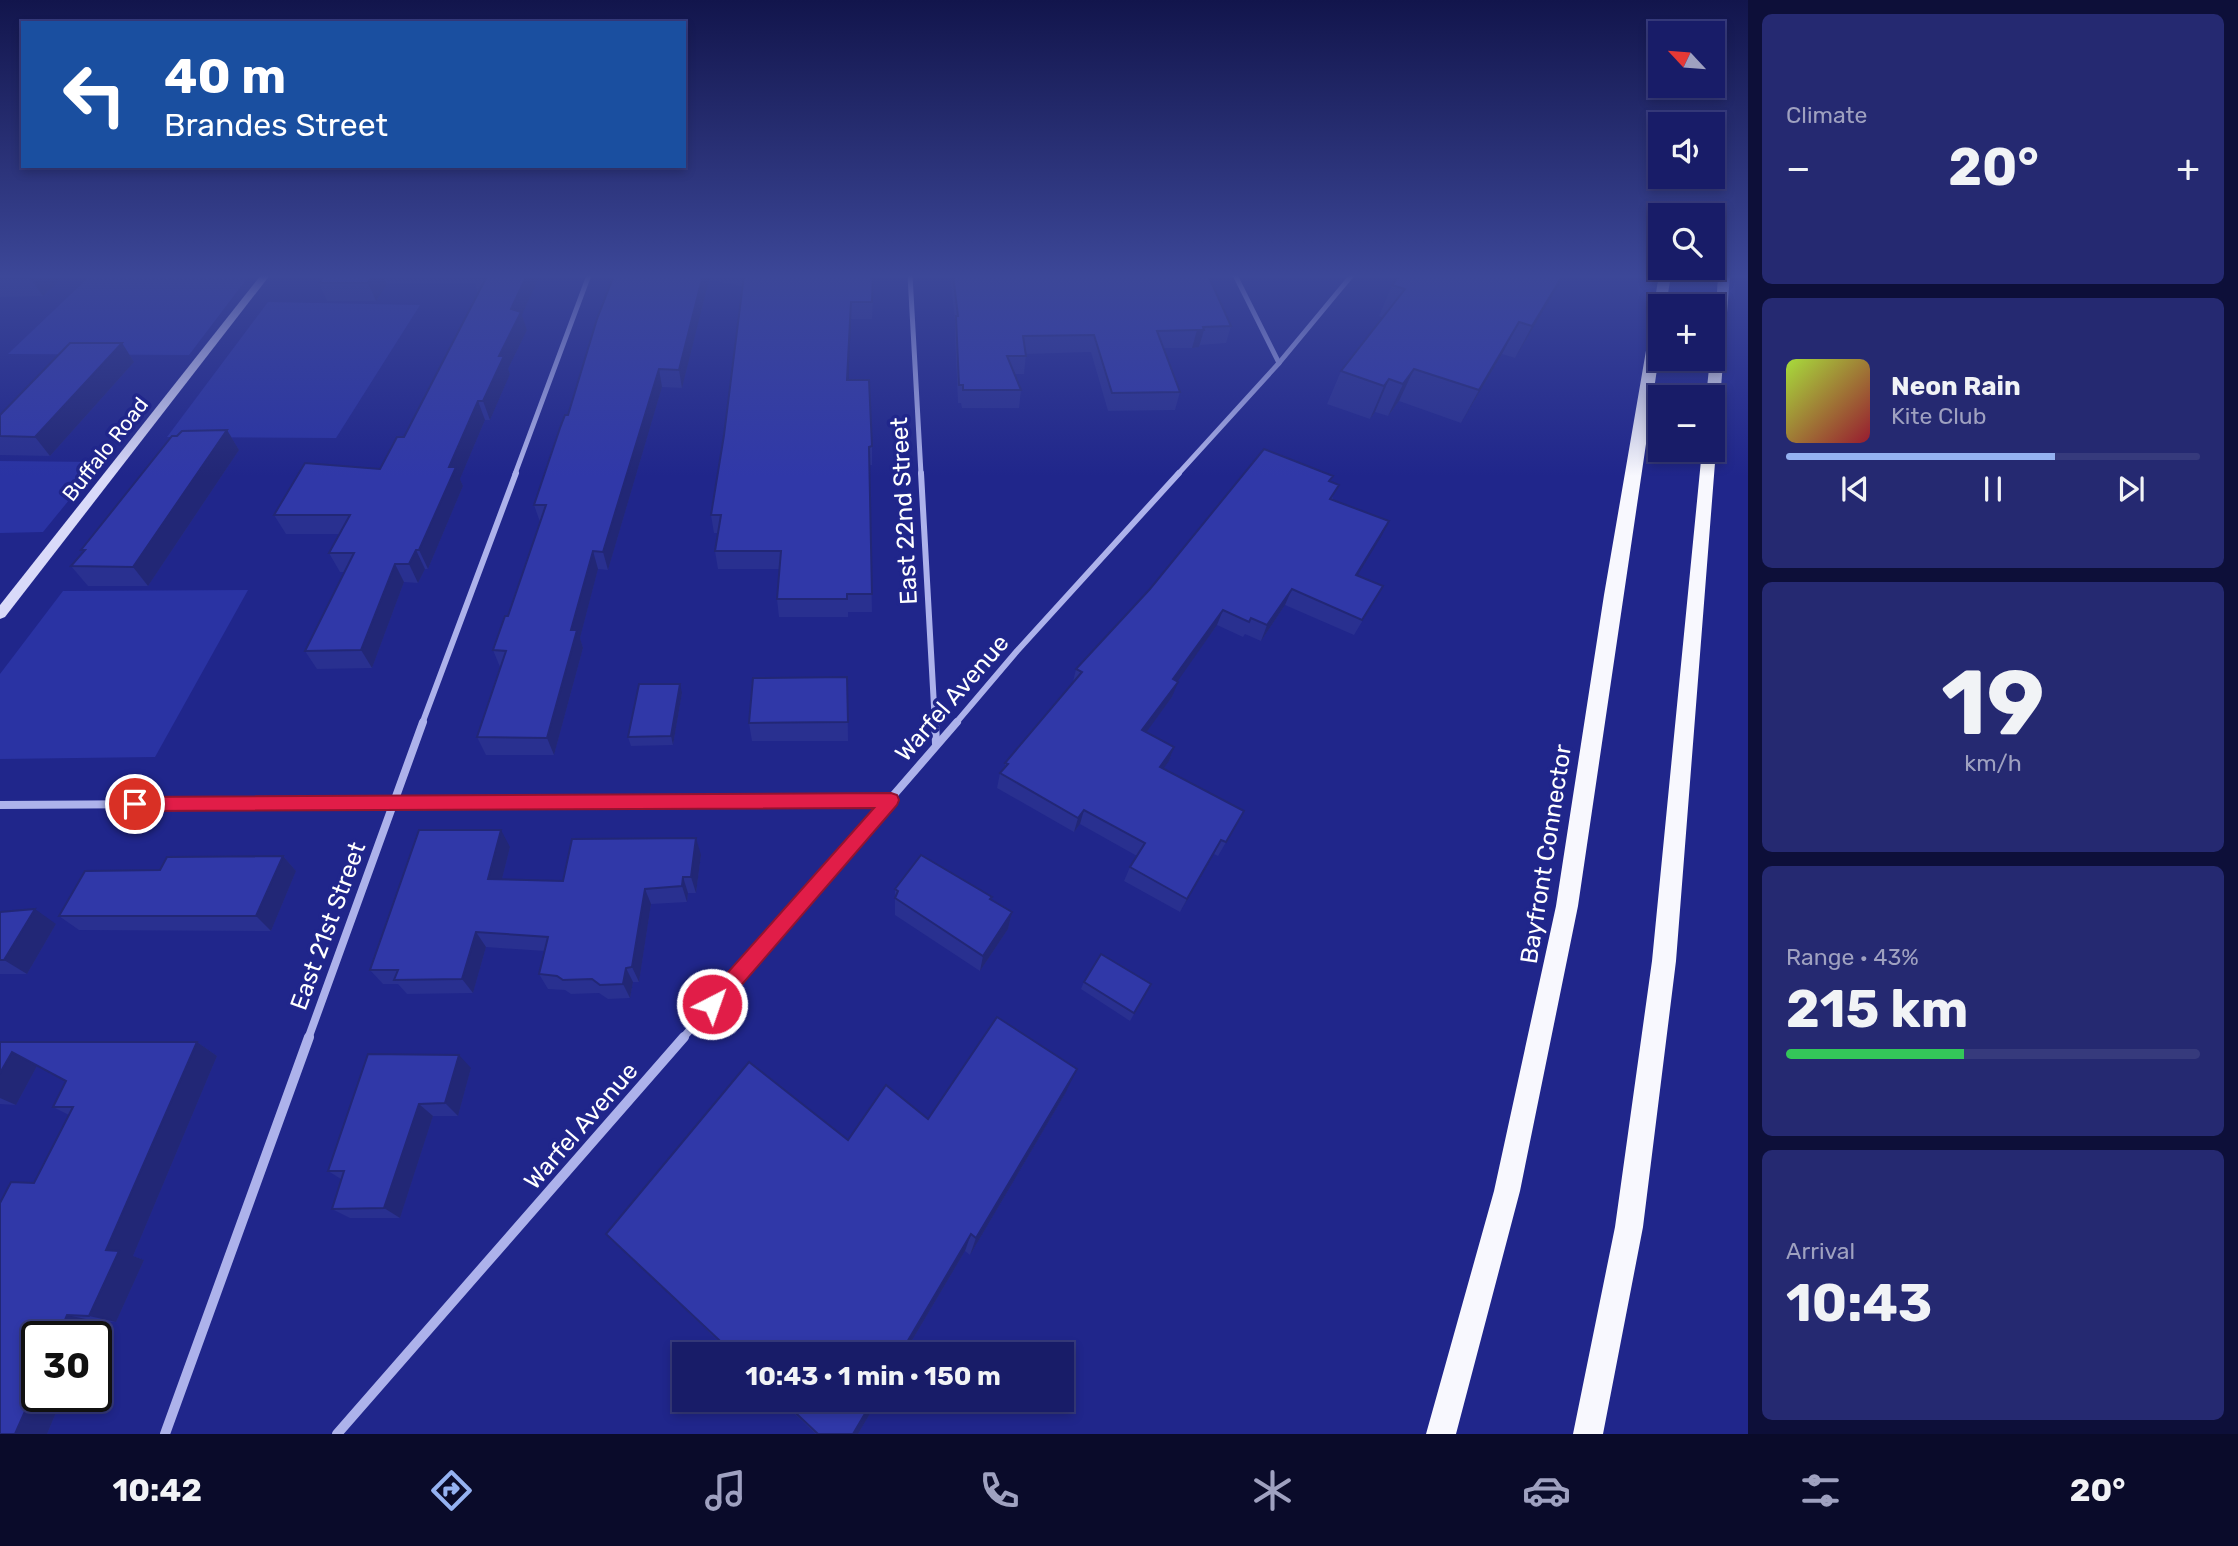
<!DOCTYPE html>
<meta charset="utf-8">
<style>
body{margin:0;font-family:Rubik,sans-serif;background:#252971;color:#f1f3f6;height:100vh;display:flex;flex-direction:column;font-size:26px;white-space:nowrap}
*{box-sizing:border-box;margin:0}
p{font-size:23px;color:#9fa1c0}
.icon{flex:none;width:38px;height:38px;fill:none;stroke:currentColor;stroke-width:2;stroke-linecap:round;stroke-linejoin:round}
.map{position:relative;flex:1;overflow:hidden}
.side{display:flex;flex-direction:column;gap:14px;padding:14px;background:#0d0f39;width:490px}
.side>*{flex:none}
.banner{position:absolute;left:21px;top:21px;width:665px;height:147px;border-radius:0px;box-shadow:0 4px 10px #0003,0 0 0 2px #363a7c;background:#1a4fa0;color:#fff;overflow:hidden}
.needle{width:46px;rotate:296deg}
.buttons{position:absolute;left:1648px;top:21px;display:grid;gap:14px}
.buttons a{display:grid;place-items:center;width:77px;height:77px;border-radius:0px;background:#181c68;box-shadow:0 4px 10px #0003,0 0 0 2px #363a7c;font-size:35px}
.speed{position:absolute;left:21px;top:1321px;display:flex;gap:14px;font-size:35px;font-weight:700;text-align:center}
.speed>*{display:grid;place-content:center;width:91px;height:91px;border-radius:50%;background:#181c68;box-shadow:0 4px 10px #0003,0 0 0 2px #363a7c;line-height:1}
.speed .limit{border:4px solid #111;border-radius:10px;background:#fff;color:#111}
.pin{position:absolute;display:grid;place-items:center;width:60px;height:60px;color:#fff;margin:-30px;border:4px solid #fff;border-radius:50%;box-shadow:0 2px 7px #0007}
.me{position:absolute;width:77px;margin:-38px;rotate:41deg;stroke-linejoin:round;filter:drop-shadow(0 0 5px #0008)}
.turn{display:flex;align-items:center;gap:24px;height:147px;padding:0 28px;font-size:32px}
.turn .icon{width:91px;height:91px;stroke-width:2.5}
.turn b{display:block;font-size:49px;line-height:60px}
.big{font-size:52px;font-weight:700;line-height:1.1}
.side .card{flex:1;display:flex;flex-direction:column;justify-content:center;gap:10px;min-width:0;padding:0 24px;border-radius:10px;background:#252971}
.side .dial{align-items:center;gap:0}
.dial b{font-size:91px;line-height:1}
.song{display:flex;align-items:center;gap:21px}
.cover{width:84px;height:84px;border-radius:10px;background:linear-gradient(135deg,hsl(80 70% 55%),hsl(350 70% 35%))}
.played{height:7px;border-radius:4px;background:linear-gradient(90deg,#95b2f1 65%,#363a7c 65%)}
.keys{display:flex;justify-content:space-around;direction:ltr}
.heat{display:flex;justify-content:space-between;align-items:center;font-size:38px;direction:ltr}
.charge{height:10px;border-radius:5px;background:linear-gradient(90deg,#34c759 43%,#363a7c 0)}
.trip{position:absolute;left:672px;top:1342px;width:402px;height:70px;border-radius:0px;background:#181c68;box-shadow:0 4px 10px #0003,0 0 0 2px #363a7c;font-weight:700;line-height:70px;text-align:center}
.dock{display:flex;height:112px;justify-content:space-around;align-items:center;background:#0a0b2a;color:#9fa1c0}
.dock .icon{width:49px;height:49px}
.dock .selected{color:#95b2f1}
.dock b{font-size:32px;color:#f1f3f6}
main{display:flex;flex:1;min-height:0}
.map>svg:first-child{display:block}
</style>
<main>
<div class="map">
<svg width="1748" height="1434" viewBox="0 0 1748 1434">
<rect width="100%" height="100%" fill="#20268b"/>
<!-- green -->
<g fill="#2a33a3">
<path d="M90,276L248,277L189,355L8,354Z"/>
<path d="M268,302L420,305L336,438L167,437Z"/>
<path d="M0,461L100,462L43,532L0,533Z"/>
<path d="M248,590L155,757L0,759V674L63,591Z"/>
</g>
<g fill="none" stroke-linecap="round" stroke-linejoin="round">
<!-- minor-far3 -->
<g stroke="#adb2eb" stroke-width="5">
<path d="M910,275L921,474"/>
<path d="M1235,275L1279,363"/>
<path d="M515,474L589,275"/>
<path d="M1178,474L1279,363L1352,275"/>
</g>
<!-- minor-far2 -->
<g stroke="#adb2eb" stroke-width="6">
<path d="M921,473L935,724"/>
<path d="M422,724L516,473"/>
<path d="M955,724L1017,651L1179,473"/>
</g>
<!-- minor-far1 -->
<g stroke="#adb2eb" stroke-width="8">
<path d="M935,722L936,744"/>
<path d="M0,805L891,800"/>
<path d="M308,1039L423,722"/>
<path d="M682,1039L957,722"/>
</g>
<!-- minor -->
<g stroke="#adb2eb" stroke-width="10">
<path d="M165,1434L309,1037"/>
<path d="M337,1434L684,1037"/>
</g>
<!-- secondary -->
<path fill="#d9daf9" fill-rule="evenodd" d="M261,275H270L5,617L0,619V605Z"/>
<!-- trunk -->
<g fill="#f8f8fe" fill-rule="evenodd">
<path d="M1659,275H1671L1666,306H1661V342L1578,906L1520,1191L1456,1434H1426L1494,1191L1556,906L1604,595Z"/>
<path d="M1718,275H1730L1720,400L1713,404V397H1706L1710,359H1713Z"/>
<path d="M1713,447L1716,450L1676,961L1643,1227L1603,1434H1573L1615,1227L1652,961L1702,450H1713Z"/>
</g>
</g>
<!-- wall -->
<g fill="#293090">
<path d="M0,275H65L43,296L0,297Z"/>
<path d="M317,275H540L522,315L527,330L508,369L510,374L490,420H485L460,479L463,486L428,569H425L418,583L404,582L372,668L317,669L305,651L345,572H340L329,553L340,534H286L274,515L380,469L404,437L478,293L475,283L387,284L376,301H327L319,283L320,281Z"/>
<path d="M614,275H874L872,319H851L848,380L872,446V465H869L872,612H848V617H779L777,599L780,569H718L715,551L718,533H714L711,515L724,435L742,286L709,280L682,388L662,387L608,570L598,569L580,638L583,648L554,755H486L477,737L500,667L493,650L508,616L540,522L534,505L568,415Z"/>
<path d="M950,275H1208L1231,326L1226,343L1200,345L1199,347L1192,348H1164L1180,392L1175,410L1108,411L1091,352L1026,354L1024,374H1014L1021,390L1019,408H962L961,403H958L955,334V320Z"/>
<path d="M1564,275L1515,358L1502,354L1461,423L1399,401L1388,416L1375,412L1370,419L1327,404L1341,371L1383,318L1379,316L1392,285Z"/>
<path d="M122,343L134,362L50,456L0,455V415Z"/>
<path d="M227,430L239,450L148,586H88L71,566L83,552L81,550Z"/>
<path d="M1330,482L1333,500L1389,521L1357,576L1383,586L1354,635L1285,605L1261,641L1245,634L1243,637L1217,625L1177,681L1172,697L1146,732L1174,747L1169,761L1163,769L1236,825L1218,856L1214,854L1180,912L1124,881L1130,867L1137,856L1080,824L1074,832L997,788L1000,773L1005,768V763L1073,682L1076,669Z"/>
<path d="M847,677L848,741H752L749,723Z"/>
<path d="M682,693L673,745L631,746L628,737Z"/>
<path d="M510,847L502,879L563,881L701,855L696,893H688L687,902L651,904L639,982H633L630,998L608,999L599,993L571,994L565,990L548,989L539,974L545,951L486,947L473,993L407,994L398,984H383L370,970Z"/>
<path d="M283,856L296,871L271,931L79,930L59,916L160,870Z"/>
<path d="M895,889L992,897V900L1012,912L1008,929L980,971L895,915Z"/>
<path d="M0,912L56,924L27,974H0Z"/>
<path d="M1084,982L1151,984L1130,1021L1081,989Z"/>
<path d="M0,1042H197L217,1056L133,1256L144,1260L116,1322L95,1321L89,1337H37V1396H63L47,1434H0V1203L11,1182L34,1183L69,1115L53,1107L66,1081L37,1066L16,1105L0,1104Z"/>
<path d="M368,1054L471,1068L458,1116H433L400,1218H350L332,1209L341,1179L328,1171Z"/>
<path d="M1065,1094L970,1255L965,1251L904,1354H732L606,1234L848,1140L928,1119Z"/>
<path d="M780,1400H878L858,1434H816Z"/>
</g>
<!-- shaded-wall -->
<g fill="#222776">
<path d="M33,275H65L43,296L30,278Z"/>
<path d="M373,275H383L387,284L376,301L368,283Z"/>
<path d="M527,275H540L522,315L527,330L508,369L510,374L490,420L483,401L511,309Z"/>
<path d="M703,275H708L709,280L682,388L679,370Z"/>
<path d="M1564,275L1555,291L1515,358L1532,326Z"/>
<path d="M851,302V319L848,398L847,380Z"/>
<path d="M1519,322L1502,354L1461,423L1479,390Z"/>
<path d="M1197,330H1204L1199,347L1192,348Z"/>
<path d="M122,343L134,362L50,456L35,437Z"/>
<path d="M659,369L662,387L608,570L603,552Z"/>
<path d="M1414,369L1399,401L1388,416L1403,384Z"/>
<path d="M1389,379L1375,412L1370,419L1384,386Z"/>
<path d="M478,401L485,420L460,479L463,486L428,569L419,550L449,467Z"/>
<path d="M227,430L239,450L148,586L133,567Z"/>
<path d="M1389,521L1381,537L1348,591L1356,575Z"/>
<path d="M416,550L425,569L418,583L409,564Z"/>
<path d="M593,551L598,569L580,638L583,648L554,755L547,738L571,630Z"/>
<path d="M395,564L404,582L372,668L361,650Z"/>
<path d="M1292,589L1285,605L1261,641L1267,625Z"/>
<path d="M1223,610L1217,625L1168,695L1173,679Z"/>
<path d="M1178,682L1172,697L1137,745L1142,730Z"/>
<path d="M680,684L682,693L673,745L671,736Z"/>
<path d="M1174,747L1169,761L1154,782L1160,767Z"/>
<path d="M1084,810L1080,824L1074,832L1078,818Z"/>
<path d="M501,830L510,847L498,895L488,879Z"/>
<path d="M696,838L701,855L696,893L691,877Z"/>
<path d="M1221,840L1214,854L1180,912L1187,899Z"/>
<path d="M283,856L296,871L271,931L256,916Z"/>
<path d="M683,877L688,893L687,902L682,886Z"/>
<path d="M645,889L651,904L639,982L632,967Z"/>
<path d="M35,909L56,924L27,974L4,960Z"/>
<path d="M1012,912L1008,929L980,971L983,956Z"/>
<path d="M476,932L486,947L473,993L462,979Z"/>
<path d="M626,968L633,982L630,998L623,984Z"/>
<path d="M197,1042L217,1056L133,1256L144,1260L116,1322L89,1316L106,1250Z"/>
<path d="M12,1052L37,1066L16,1105L0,1098V1073Z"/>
<path d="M459,1055L471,1068L458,1116L445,1103Z"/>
<path d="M1077,1069L1065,1094L970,1255L976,1238Z"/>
<path d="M419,1104L433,1116L400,1218L384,1208Z"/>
<path d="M971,1234L965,1251L904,1354H900Z"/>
<path d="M67,1315L95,1321L89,1337H58Z"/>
<path d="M37,1384V1396H63L47,1434H15Z"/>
<path d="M873,1400H878L858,1434H853Z"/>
</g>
<!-- building -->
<g fill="#3038a8" stroke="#222776" stroke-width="2">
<path d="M0,275H33L30,278H0Z"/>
<path d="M317,275H373L368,283H319L324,276Z"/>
<path d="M474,275H527L511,309L521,312L499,356H504L483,401H478L449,467H456L419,550H416L409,564H395L361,650L305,651L354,553H329L350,515H274L305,463L380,469L397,437H404L486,278H473Z"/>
<path d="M614,275H703L679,370L659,369L603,552L593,551L571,630H577L547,738L477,737L506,651L493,650L505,616H508L546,505H534L560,428L565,415H568L597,319Z"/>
<path d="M744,275H873L872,302H851L847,380H869L872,446L869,447L872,594H847V599H777L781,551H715L721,515H711L724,435Z"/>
<path d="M953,275H1208L1231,326L1203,327L1204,330H1197L1157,331L1180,392L1112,393L1094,335L1023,336L1026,356H1007L1021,390H963V385H959L956,316H958Z"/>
<path d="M1400,275H1563L1532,326L1519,322L1479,390L1414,369L1403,384L1389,379L1384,386L1341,371L1405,289L1392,285Z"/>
<path d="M70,343H122L35,437L0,436V415Z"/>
<path d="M227,430L133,567L71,566L85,550H81L172,436H177L182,431Z"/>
<path d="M1264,449L1333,476L1329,481L1339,485L1330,499L1389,521L1356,575L1383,586L1362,620L1292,589L1267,625L1251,618L1249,622L1223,610L1173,679L1178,682L1142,730L1174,747L1160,767L1244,811L1226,842L1221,840L1187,899L1130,867L1145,843L1084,810L1078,818L1000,773L1008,764L1005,763L1082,672L1076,669L1150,589Z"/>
<path d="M847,677L848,722L749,723L753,678Z"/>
<path d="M639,684H680L671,736L628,737Z"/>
<path d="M419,830H501L488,879L563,881L572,839L696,838L691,877H683L682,886L645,889L632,967L626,968L623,984L600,985L592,979L563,980L557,976L539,974L548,937L476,932L462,979L394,980L398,970H370Z"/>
<path d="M921,855L992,897L990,899L1012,912L983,956L895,898L898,891L895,889Z"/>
<path d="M283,856L256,916H59L85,871L160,870L167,857Z"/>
<path d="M35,909L4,960H0V912Z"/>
<path d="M1101,954L1151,984L1134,1013L1084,982Z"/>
<path d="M997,1017L1077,1069L976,1238L971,1234L900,1354H734L606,1234L749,1062L848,1140L886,1085L928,1119Z"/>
<path d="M0,1042H197L106,1250L119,1251L89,1316L67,1315L58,1337H37V1384L15,1434H0V1203L11,1182L34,1183L73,1107H53L66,1081L12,1052L0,1073Z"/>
<path d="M368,1054L459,1055L445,1103L419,1104L384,1208L332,1209L344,1171H328Z"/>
<path d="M782,1400H873L853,1434H818Z"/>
</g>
<!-- sky -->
<linearGradient id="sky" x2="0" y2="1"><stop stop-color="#12154c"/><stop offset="0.58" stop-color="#3c4798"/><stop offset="1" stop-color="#3c4798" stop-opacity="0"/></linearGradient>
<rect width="1748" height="476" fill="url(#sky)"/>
<!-- route -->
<path fill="#e11d48" stroke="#92132f" stroke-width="2" d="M891,793L897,795L899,800L897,805L719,1011L712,1014L705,1011L702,1004L705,998L874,808L135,811L129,809L126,804L129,799L135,797Z"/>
<g text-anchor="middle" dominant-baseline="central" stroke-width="7" stroke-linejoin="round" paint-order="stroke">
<!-- far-street labels -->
<g font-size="21" fill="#fff" stroke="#20268b">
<text transform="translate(105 449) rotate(-52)">Buffalo Road</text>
</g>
<!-- street labels -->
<g font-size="24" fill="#fff" stroke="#20268b">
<text transform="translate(904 511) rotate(-93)">East 22nd Street</text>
<text transform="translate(952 698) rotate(-49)">Warfel Avenue</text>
<text transform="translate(1546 854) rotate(-81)">Bayfront Connector</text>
<text transform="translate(328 926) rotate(-70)">East 21st Street</text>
<text transform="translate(581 1126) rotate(-49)">Warfel Avenue</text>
</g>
</g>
</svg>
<div class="buttons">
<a><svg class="needle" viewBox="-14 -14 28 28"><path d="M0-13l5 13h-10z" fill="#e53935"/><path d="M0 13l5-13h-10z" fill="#9fa1c0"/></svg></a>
<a><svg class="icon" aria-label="sound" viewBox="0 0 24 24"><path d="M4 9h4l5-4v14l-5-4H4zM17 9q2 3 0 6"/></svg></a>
<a><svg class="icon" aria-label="search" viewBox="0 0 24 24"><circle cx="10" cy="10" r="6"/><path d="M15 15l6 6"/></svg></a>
<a>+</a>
<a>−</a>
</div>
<div class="speed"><div class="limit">30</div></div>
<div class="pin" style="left:135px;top:804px;background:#d93025"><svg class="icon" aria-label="arrive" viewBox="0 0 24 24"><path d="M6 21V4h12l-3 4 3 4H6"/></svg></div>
<svg class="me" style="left:712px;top:1004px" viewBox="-20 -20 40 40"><circle r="17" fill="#e11d48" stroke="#fff" stroke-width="3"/><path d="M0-11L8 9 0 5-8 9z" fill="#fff"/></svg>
<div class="trip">10:43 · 1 min · 150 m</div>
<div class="banner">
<div class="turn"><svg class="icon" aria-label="left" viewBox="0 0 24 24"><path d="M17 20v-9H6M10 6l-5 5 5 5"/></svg><div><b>40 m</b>Brandes Street</div></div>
</div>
</div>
<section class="side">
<div class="card"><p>Climate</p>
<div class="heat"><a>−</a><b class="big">20°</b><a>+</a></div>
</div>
<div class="card">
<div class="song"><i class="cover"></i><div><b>Neon Rain</b><p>Kite Club</p></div></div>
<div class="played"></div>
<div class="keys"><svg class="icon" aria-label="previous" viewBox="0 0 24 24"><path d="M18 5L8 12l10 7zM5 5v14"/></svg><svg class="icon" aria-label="pause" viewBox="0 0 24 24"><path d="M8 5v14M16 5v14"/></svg><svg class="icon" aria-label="next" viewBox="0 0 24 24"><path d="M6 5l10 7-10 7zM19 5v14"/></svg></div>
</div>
<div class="card dial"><b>19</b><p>km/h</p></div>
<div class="card"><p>Range · 43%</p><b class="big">215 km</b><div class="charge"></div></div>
<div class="card"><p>Arrival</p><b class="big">10:43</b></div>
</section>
</main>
<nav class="dock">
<b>10:42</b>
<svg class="icon selected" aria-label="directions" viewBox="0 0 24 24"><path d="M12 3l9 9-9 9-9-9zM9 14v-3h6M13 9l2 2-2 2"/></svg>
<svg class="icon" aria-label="music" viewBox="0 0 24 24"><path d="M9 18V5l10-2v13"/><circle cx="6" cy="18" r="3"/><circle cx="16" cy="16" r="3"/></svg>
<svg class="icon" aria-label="phone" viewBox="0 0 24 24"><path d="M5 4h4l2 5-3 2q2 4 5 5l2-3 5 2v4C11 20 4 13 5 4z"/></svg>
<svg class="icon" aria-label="climate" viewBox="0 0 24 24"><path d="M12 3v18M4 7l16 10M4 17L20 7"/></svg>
<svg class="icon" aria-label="car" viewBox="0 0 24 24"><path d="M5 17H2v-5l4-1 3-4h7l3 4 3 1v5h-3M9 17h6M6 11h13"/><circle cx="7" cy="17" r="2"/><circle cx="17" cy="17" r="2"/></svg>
<svg class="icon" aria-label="filters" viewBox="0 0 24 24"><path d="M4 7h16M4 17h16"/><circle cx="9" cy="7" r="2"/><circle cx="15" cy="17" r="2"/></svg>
<b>20°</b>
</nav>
